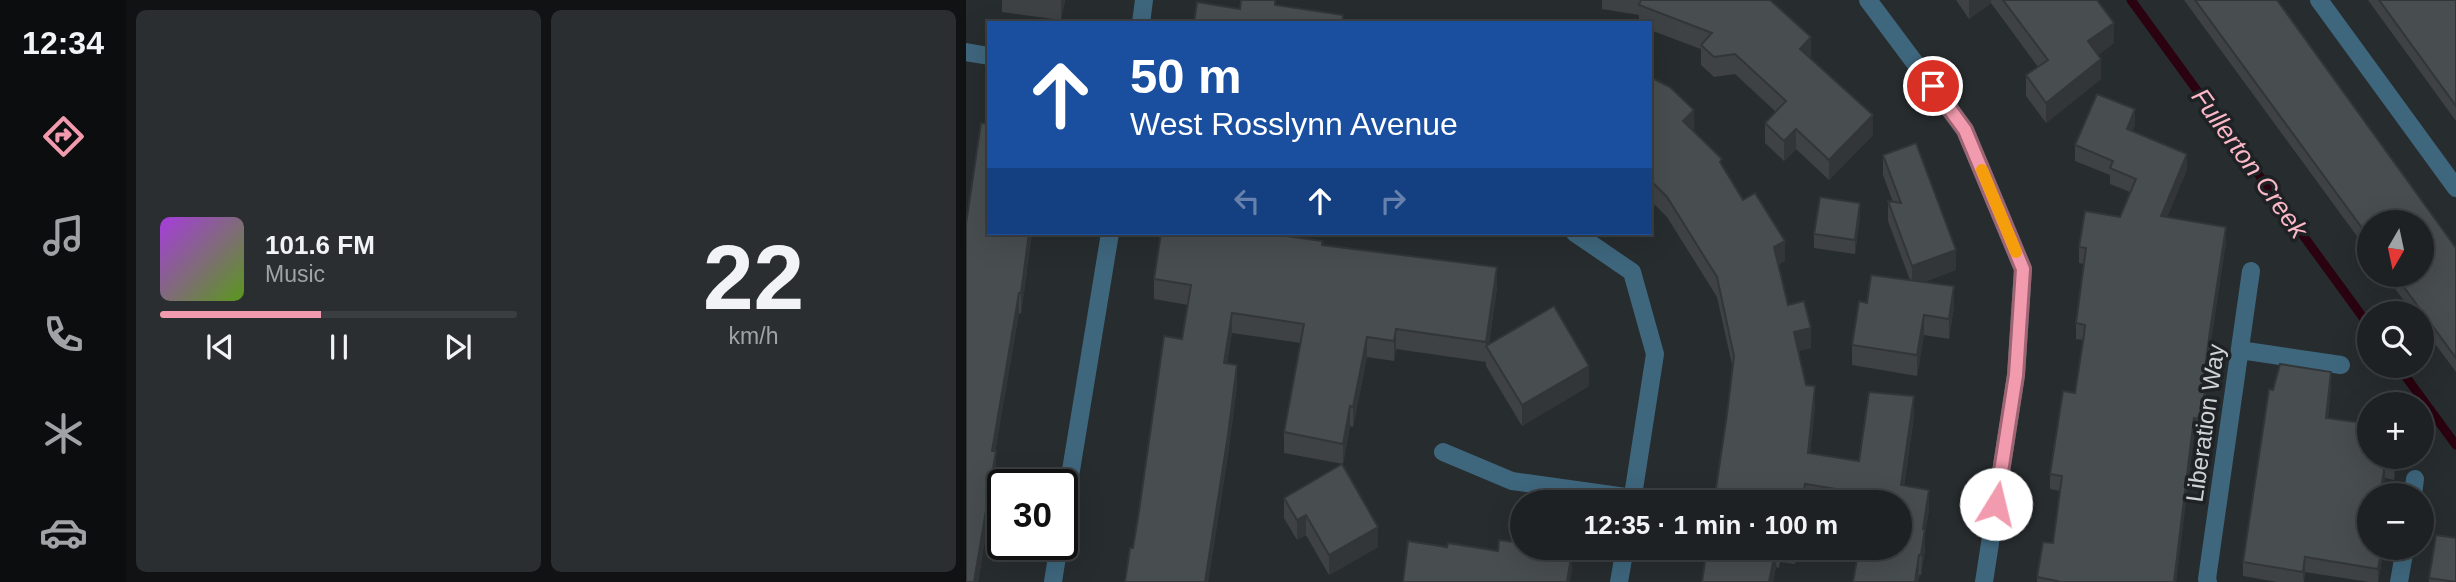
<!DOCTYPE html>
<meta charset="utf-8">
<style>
body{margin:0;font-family:Arial,sans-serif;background:#2a2e30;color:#f1f3f6;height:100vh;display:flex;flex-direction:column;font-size:26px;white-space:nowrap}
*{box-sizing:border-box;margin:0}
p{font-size:23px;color:#a0a3a6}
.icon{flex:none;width:38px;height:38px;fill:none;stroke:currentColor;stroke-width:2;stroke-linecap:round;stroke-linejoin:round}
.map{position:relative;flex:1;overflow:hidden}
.sheet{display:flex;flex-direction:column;gap:10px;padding:10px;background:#101213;width:840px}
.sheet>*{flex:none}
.hud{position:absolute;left:21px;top:21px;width:665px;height:214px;border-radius:0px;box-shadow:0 7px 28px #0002,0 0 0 2px #3b3e41;background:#1a4fa0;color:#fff;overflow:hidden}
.needle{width:46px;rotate:189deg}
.tools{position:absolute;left:1391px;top:210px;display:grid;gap:14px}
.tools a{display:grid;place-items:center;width:77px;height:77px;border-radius:50%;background:#1d2123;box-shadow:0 7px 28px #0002,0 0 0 2px #3b3e41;font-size:35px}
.speed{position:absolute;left:21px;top:469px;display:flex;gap:14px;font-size:35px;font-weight:700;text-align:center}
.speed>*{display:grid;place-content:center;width:91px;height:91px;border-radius:50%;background:#1d2123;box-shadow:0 7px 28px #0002,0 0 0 2px #3b3e41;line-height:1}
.speed .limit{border:4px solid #111;border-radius:10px;background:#fff;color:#111}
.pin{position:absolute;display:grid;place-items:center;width:60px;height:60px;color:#fff;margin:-30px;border:4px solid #fff;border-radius:50%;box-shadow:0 2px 7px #0007}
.me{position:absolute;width:77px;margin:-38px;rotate:9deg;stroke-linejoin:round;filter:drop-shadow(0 0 5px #0008)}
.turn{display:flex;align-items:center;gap:24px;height:147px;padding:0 28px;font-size:32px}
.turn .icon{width:91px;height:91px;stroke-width:2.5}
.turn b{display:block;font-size:49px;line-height:60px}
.lanes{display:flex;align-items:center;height:66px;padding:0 28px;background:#0003;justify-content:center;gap:35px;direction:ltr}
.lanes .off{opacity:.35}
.sheet .widget{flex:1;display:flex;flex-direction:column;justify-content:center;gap:10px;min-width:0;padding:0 24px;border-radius:10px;background:#2a2e30}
.sheet .dial{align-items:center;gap:0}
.dial b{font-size:91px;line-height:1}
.song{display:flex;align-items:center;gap:21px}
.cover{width:84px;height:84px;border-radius:10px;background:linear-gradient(135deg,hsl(280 70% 55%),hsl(90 70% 35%))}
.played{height:7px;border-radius:4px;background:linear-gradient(90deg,#f29aae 45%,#3b3e41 45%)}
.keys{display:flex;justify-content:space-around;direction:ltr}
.sheet .tiles{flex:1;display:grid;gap:10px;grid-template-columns:repeat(2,1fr)}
.trip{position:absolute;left:544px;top:490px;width:402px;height:70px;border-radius:35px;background:#1d2123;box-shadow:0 7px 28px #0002,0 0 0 2px #3b3e41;font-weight:700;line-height:70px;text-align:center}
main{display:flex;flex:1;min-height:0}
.tab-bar{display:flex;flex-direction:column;width:126px;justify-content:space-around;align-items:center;background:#0c0d0e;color:#a0a3a6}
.tab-bar .icon{width:49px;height:49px}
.tab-bar .selected{color:#f29aae}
.tab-bar b{font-size:32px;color:#f1f3f6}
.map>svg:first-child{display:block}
</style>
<main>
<nav class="tab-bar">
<b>12:34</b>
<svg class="icon selected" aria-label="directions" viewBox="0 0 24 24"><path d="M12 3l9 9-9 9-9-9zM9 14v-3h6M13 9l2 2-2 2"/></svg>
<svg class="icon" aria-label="music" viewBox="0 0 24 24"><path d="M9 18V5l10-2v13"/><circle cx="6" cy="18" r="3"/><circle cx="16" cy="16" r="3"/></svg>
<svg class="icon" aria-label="phone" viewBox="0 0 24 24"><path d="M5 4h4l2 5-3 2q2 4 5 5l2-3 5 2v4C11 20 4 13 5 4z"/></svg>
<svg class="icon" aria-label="climate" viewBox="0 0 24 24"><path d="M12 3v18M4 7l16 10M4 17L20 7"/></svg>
<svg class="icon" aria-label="car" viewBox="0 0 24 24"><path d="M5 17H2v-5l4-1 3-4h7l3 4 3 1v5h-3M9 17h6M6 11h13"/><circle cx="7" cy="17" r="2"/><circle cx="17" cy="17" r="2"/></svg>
</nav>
<section class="sheet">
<div class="tiles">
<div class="widget">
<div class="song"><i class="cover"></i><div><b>101.6 FM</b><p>Music</p></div></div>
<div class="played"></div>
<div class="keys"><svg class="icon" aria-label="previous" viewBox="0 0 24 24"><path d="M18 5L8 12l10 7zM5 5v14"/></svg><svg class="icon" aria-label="pause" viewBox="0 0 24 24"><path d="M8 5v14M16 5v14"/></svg><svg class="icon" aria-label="next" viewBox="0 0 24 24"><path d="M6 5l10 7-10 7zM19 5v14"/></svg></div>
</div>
<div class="widget dial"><b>22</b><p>km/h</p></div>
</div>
</section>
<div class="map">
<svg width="1490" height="582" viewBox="0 0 1490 582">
<rect width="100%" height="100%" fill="#272c2f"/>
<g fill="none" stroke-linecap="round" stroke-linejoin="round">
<!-- stream -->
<g stroke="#2b020f" stroke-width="9">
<path d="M1165,0L1404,327"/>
<path d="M1432,366L1490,445"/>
</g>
<!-- lane -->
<g stroke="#3e667d" stroke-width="18">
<path d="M1274,350L1375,365"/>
<path d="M1447,495L1449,479"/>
<path d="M1433,582L1439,548"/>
</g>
<!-- street -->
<g stroke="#3e667d" stroke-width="18">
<path d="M902,0L999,130L1057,269L1050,375L1018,582"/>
<path d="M1353,0L1490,188"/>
<path d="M175,23L178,0"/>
<path d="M0,52L23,56"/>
<path d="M609,233L666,272L689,354L666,502"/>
<path d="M477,452L546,481L667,498"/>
<path d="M96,525L144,233"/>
<path d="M87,582L93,544"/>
<path d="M653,582L659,548"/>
<path d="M1242,582L1241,579L1285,271"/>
</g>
</g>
<!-- wall -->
<g fill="#3e4245">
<path d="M36,0H99L95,20L36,12Z"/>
<path d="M636,0H804L845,57L844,58L907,135L863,180L830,149L818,161L799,143V123L810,112L769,74L748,77L735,65V49L684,30V23H673V15L636,9Z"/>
<path d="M990,0H1131L1148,43L1132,55L1135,79L1080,123L1060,96V75L1072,67L1025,3L1003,19Z"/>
<path d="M1218,0H1311L1490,248V372L1456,326V313H1447L1419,275H1456L1404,222V254Z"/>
<path d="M1402,0H1490V121Z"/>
<path d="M684,77L756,167L777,200L819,261L812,265L822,305L845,348L832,351L840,385L849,406L844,454L893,461L948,416L938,486L963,510L959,532V549L955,575H953L952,582H887L934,502H748L761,414L767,369L751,297L701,217L684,200Z"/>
<path d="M15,123L66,233L55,314L53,313L29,451L30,471L12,582H0Z"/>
<path d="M1169,125L1166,131L1221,169L1201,217L1260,242L1244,347L1239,383L1240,399L1234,435L1228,434L1210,582H1071V577L1087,543L1094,491L1084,489V474L1109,393L1117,340L1110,339V323L1118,264L1113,263V247L1154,217L1164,192L1144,184V175L1109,161V145Z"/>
<path d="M917,155L990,270L958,282L988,306L983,339L958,335L951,376L886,365V345L901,303L944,280L922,221V201L927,202L917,175Z"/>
<path d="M894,217L889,254L848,248V234Z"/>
<path d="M356,245L531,287L523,344L623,386L556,426L520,366V361V362L430,349L428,361L401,357L387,427L384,426L377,464L318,453V432L335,343L266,333L261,363L271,385L262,455L242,582H159L216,339L222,305L188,299V279Z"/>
<path d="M1365,386L1362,418L1404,457H1431L1428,480L1419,478L1404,548H1418L1412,582H1403L1339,572L1338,582H1311L1277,576V562L1307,390Z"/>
<path d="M318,498L412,547L363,575L340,535L331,540L318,518Z"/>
<path d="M741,548H832L829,564L814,562L813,568L810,567L807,582H736Z"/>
<path d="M1463,578L1490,582H1463Z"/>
</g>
<!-- shaded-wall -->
<g fill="#323638">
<path d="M95,0H99L95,20Z"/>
<path d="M1003,0H1025V3L1003,19Z"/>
<path d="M1148,23V43L1122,62V41Z"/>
<path d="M845,37V57L834,69V49Z"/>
<path d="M1135,59V79L1080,123V103Z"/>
<path d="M1169,109V125L1161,145V129Z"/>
<path d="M728,110V130L717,141V121Z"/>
<path d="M907,115V135L863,180V160Z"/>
<path d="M830,129V149L818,161V141Z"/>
<path d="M1221,154V169L1195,232V216Z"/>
<path d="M894,203V217L889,254V240Z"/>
<path d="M1260,227V242L1244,347L1237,399V383L1244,331Z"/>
<path d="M63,233H66L55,314V293Z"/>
<path d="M819,241V261L808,267V247Z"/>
<path d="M990,250V270L946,286V266Z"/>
<path d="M531,267V287L522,349L520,346V362V342Z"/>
<path d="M988,286V306L983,339V319Z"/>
<path d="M53,293V313L26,471V451Z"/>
<path d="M266,313V333L258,383V363Z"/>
<path d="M958,315V335L951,376V355Z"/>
<path d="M845,328V348L828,352V332Z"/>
<path d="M430,329V349L428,361V341Z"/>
<path d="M401,337V357L387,427V407Z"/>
<path d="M271,365V385L262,455L242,582H239Z"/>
<path d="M623,366V386L556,426V405Z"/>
<path d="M1365,372V386L1360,432V418Z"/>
<path d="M1240,383V399L1234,435V419Z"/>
<path d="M849,386V406L842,473V453Z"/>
<path d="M948,396V416L935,505V485Z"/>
<path d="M384,406V426L377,464V444Z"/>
<path d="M1228,418V434L1210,582H1208Z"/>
<path d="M30,451V471L12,582H8Z"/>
<path d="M1429,457H1431L1428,480V465Z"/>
<path d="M1419,464V478L1416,495H1414Z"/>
<path d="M839,484V502H836Z"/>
<path d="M963,490V510L959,532V549L955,575L957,529Z"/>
<path d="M340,515V535L331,540V520Z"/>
<path d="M412,527V547L363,575V555Z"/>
<path d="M810,548V567L807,582H803Z"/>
<path d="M829,548H832L829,564Z"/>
<path d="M1416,548H1418L1412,582V569Z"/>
<path d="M606,551V571L604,582H601Z"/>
<path d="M953,555L952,582H949Z"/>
<path d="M1339,557V572L1337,582V572Z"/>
</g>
<!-- building -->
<g fill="#484d50" stroke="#323638" stroke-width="2">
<path d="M275,0H309V5L377,15L376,23H228L231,2L274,9Z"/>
<path d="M675,0H804L845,37L834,49L907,115L863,160L830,129L818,141L799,123L820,101L769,54L748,57L735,45L746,33L673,5Z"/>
<path d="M1037,0H1131L1148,23L1122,41L1135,59L1080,103L1060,75L1082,60Z"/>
<path d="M1229,0H1311L1490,248V358L1429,275H1456V222H1404V239Z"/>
<path d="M1413,0H1490V106Z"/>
<path d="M460,20L479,23H460Z"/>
<path d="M684,77L704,87L728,110L717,121L756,159L754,162L777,200L789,193L819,241L808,247L822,305L838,301L845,328L828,332L840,385L849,386L842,453L893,461L903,392L948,396L935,485L963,490L957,529H959L955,555H953L949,582H887L893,548H934V502H900L901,494L839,484L836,502H748L761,414L768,356L751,277L701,197L684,180Z"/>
<path d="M1131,94L1169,109L1161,129L1221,154L1195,216L1260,227L1244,331L1237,383H1240L1234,419L1228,418L1208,582H1092V581L1071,577L1077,542L1087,543L1096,476L1084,474L1097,391L1109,393L1118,335L1119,325L1110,323L1120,248L1113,247L1119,211L1154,217L1170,179L1144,168L1147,161L1109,145Z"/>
<path d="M15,123L23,124V233H63L55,293H53L26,451H30L8,582H0V224Z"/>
<path d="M950,143L990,250L946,266L922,201L935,203L917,155Z"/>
<path d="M854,197L894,203L889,240L848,234Z"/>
<path d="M195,233H299L356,241V245L531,267L520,342L430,329L428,341L401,337L387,407L384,406L377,444L318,432L338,324L266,313L258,363L271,365L262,435L239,582H159L164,548H167L173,511L198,336L216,339L225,285L188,279Z"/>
<path d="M905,275L988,286L983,319L958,315L951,355L886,345L893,301L901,303Z"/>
<path d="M588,306L623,366L556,405L520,346Z"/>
<path d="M1314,364L1365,372L1360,418L1404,424V457H1429L1428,465L1419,464L1414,495H1404V548H1416L1412,569L1339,557L1337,572L1277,562L1303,389L1307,390Z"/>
<path d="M376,464L412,527L363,555L340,515L331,520L318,498Z"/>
<path d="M1470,535L1490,538V582L1463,578Z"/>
<path d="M533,540L556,543V548H586L606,551L601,582H437L442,541L481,547L482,543L532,551Z"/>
<path d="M741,548H810L803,582H736Z"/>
</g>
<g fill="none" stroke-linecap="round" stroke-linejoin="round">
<defs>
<path id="route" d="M967,86L999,130L1057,269L1050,375L1030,504"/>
</defs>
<!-- route casing -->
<use href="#route" stroke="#9d6471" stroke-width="18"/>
<!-- route -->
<use href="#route" stroke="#f29aae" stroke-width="12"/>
<!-- slow -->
<path stroke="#f59e0b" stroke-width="12" d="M1016,170L1050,252"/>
</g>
<g text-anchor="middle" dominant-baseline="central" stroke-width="7" stroke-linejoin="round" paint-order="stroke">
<!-- street labels -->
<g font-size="24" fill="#cfd2d4" stroke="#1e2225">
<text transform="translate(1239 423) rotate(-82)">Liberation Way</text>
</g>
<!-- water labels -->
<g font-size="26" font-style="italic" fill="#fbb8c6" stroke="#1e2225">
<text transform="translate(1284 163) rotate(54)">Fullerton Creek</text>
</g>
</g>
</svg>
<div class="tools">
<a><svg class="needle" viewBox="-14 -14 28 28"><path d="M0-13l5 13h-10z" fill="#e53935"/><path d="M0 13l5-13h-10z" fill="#a0a3a6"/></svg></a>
<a><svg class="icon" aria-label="search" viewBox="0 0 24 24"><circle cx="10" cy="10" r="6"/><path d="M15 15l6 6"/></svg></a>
<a>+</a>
<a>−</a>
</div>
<div class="speed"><div class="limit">30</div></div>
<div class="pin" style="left:967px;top:86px;background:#d93025"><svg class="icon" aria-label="arrive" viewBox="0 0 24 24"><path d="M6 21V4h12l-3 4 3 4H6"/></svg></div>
<svg class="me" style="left:1030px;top:504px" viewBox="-20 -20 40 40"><circle r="19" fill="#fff"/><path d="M0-13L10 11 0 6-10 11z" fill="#f29aae"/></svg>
<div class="trip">12:35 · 1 min · 100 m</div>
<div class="hud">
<div class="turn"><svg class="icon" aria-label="ahead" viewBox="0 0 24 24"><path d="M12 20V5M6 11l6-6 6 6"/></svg><div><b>50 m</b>West Rosslynn Avenue</div></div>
<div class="lanes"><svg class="icon off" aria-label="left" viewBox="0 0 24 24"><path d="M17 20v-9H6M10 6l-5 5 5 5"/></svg><svg class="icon" aria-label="ahead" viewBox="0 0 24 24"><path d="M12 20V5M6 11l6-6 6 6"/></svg><svg class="icon off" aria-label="right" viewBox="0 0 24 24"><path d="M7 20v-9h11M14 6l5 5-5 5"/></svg></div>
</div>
</div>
</main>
